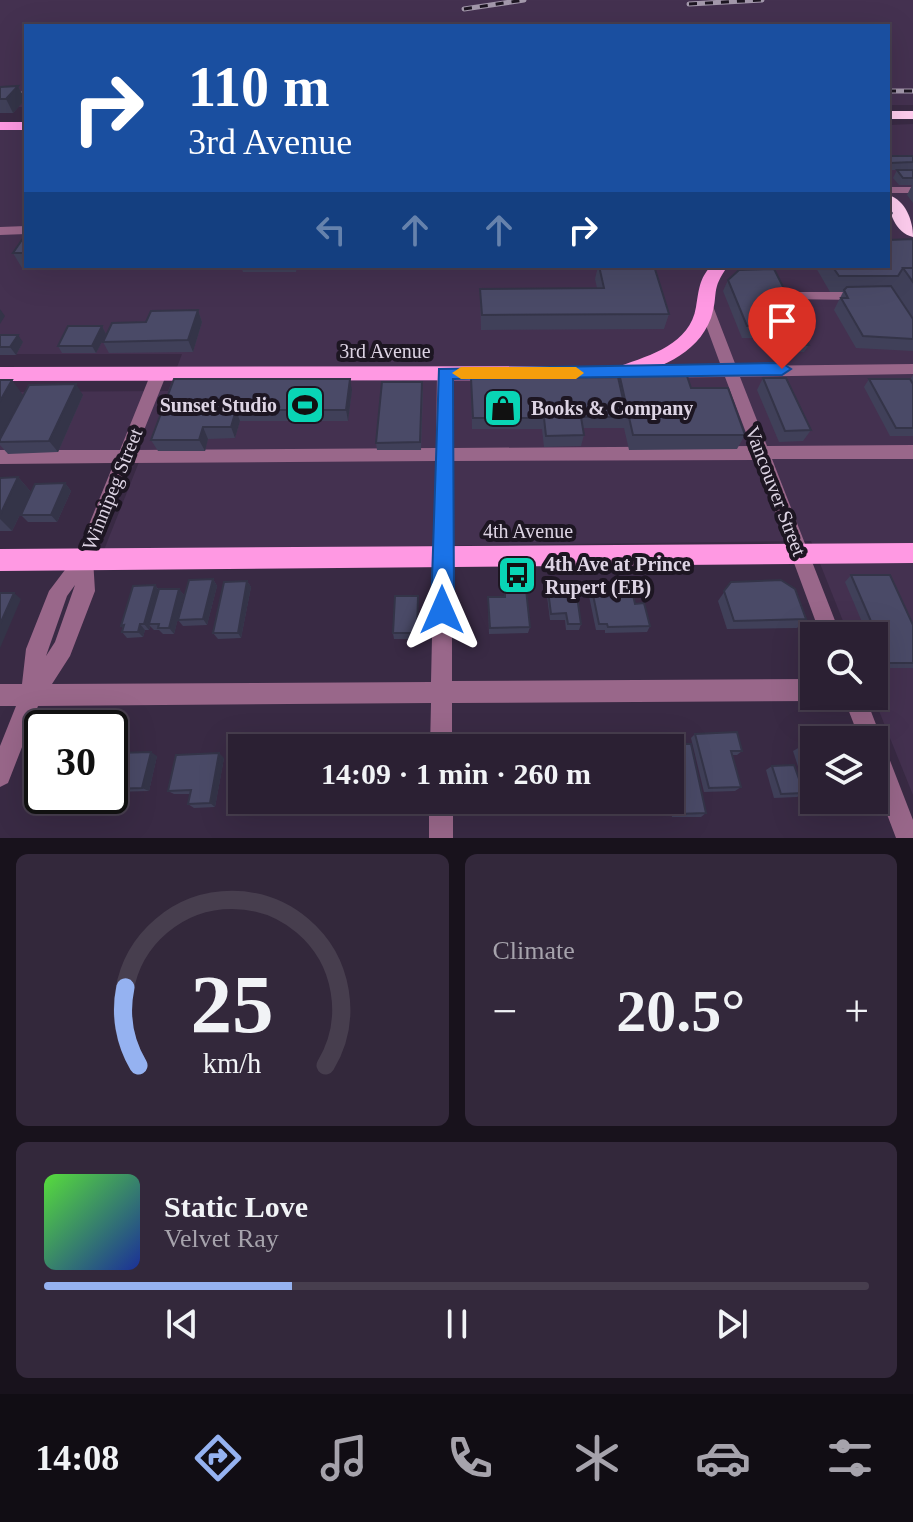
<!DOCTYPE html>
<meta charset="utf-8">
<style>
body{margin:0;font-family:Georgia,serif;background:#33283b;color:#f1f3f6;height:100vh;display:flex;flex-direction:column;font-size:30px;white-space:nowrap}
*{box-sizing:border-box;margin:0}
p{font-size:26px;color:#a6a3ac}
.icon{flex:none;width:44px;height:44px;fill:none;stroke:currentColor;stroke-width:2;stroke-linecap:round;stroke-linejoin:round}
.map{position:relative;height:838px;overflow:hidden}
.side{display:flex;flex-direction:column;gap:16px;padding:16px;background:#18121c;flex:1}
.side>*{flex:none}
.hud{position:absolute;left:24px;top:24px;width:866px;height:244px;border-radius:0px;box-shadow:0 8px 32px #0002,0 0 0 2px #473e4e;background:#1a4fa0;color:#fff;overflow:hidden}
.buttons{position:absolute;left:800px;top:622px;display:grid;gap:16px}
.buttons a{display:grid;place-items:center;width:88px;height:88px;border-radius:0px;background:#2b2033;box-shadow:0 8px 32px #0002,0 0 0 2px #473e4e;font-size:40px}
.speed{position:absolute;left:24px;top:710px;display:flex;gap:16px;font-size:40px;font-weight:700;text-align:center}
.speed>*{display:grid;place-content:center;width:104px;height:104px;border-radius:50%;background:#2b2033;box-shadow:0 8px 32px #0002,0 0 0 2px #473e4e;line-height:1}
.speed .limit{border:4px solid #111;border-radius:12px;background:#fff;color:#111}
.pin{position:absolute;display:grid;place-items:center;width:68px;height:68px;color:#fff;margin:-82px -34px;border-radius:50% 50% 50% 0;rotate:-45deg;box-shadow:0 0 8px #0007}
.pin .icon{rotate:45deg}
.me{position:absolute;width:88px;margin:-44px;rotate:0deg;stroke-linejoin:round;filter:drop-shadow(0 0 6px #0008)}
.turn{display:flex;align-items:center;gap:28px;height:168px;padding:0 32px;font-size:36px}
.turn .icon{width:104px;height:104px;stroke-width:2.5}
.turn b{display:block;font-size:56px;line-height:68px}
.lanes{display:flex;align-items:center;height:76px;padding:0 32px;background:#0003;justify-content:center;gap:40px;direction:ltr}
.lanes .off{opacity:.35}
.big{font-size:60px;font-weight:600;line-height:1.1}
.side .widget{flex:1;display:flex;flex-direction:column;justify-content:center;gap:12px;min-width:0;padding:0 28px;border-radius:12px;background:#33283b}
.side .dial{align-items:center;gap:0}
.dial svg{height:208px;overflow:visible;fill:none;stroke:#473e4e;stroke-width:7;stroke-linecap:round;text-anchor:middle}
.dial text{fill:#f1f3f6;stroke:none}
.song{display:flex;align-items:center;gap:24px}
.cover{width:96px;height:96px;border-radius:12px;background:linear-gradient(135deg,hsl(110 70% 55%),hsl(230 70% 35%))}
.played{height:8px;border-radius:4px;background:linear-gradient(90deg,#95b2f1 30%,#473e4e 30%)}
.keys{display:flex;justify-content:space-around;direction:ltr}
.heat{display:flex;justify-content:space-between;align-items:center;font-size:44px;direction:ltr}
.side .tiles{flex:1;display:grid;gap:16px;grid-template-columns:1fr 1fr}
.widget:last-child{grid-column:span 2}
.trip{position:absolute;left:228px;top:734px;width:456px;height:80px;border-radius:0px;background:#2b2033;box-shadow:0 8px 32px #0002,0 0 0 2px #473e4e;font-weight:600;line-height:80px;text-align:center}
.dock{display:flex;height:128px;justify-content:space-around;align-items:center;background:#110d14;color:#a6a3ac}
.dock .icon{width:56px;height:56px}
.dock .selected{color:#95b2f1}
.dock b{font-size:36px;color:#f1f3f6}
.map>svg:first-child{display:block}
</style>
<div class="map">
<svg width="913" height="838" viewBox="0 0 913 838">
<rect width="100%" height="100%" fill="#392a44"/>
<!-- built -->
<g fill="#443150">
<path d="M0,0H913V105H888V26H26V107H0Z"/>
<path d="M913,124V795L873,696L874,636H849L811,541L104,550L143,452L0,453V392L168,391L182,354H0V130H26V266H888V125Z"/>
</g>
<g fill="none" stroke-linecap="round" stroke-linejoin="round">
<!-- minor -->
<g fill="#99678a" fill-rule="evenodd">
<rect x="888" y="187" width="25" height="6"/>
<path d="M26,226V234L0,235V227Z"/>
<path d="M791,292H859L866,296L859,300L786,299L784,296Z"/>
<path d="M704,297L711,301L736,366L913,364V374L740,377L767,446L913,445V459H772L841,636H821L756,460L452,461V681L814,679V696L822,698L814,701L452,703V748H430L431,703L38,706L8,783L0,787V746L16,706H0V684H22L26,649L49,591L77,554L114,463L0,464V450H120L151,373L159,368L167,373L136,450L436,448L437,373L445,368L453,373L452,448L751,446L725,377L623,378L615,373L623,368L721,366L697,301ZM436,461L431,682L52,684L70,656L95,591L93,559L131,463ZM75,585L55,642L46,656L67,596Z"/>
<path d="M843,696H865L913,820V838H896L874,780V740H860Z"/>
<rect x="429" y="800" width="24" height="38"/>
</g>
<!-- major -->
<g fill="#ff99e3" fill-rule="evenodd">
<rect x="0" y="122" width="26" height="8"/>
<path d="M711,266H728C710,290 719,294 711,318C697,356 656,369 621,380L0,381V367L620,366C651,355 690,344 696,307C699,290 699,279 711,266Z"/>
<path d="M913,543V563L0,571V549Z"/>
</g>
<!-- highway -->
<g fill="#feccee" fill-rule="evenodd">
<rect x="888" y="111" width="25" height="8"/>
<path d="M888,195C906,200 913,221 913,237C895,233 888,211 888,195Z"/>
</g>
<defs>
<g id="rail">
<path d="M689,4L762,0"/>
<path d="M464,9L524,0"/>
<path d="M888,91H913"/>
<path d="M0,95L26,94"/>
</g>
</defs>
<!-- rail casing -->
<use href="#rail" stroke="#a398ab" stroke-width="5"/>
<!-- rail -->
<use href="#rail" stroke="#1d1622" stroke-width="3" stroke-dasharray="8" stroke-linecap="butt"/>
</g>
<!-- wall -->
<g fill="#404059">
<path d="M18,86L25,100L13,113H0V87Z"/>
<rect x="888" y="156" width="25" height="14"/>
<path d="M897,170H913V203L907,195L912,185H899L893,178Z"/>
<path d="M888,206L893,213L888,222Z"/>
<path d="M26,234V266H182V268H22L13,253Z"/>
<path d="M913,239V351L856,348L834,310L843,292H830L815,266H888Z"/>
<path d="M241,266H297L296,272H243Z"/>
<path d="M598,266H654L669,314L664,329L481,330L480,289L597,288L595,279Z"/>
<path d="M728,280L803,326L801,330L809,345L804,352H772L766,338H742L723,291Z"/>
<path d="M198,310L202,322L193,352L109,353L103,342L146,322Z"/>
<path d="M102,326L106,334L96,353H62L58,346Z"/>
<path d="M0,335L23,342L16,355H0Z"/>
<path d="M619,373L691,388L745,435L737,449L629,450L624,428H583L584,435L581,446L544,447L542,429H472L471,378L618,377Z"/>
<path d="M913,375V436H890L864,387L869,379H910Z"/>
<path d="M763,378L811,430L803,441L779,442L757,390Z"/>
<path d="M174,379L352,390L348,421H240L235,438L208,439L205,451H158L151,440Z"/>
<path d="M423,390L421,450H377L376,443Z"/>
<path d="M83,395L58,452L8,454L0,445V439Z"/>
<path d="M18,477L31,492L12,531H0V478Z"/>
<path d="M65,483L71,491L57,522H28L21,515Z"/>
<path d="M851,575L913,625V668H881L874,651V636H868L845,582Z"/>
<path d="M213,579L217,586L207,625L183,626L178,620Z"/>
<path d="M247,581L251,587L241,638L218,639L213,633Z"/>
<path d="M731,582L806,619L797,628L727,629L718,601Z"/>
<path d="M155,585L159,590L179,589L184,595L174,634H163L159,630H154L150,626L149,630H145L143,637L127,638L122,632L123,628L121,626Z"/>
<path d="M558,587L581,624L579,630H566L565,620H550L547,596L548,590L558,589Z"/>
<path d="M505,590L530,627L528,633L489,634L488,597H504Z"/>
<path d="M592,590L635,604L650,626L647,632L605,633V630H596L589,596Z"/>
<path d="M418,596V639H394L393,633Z"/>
<path d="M695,734L742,751L737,755H732L741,787L735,791L704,792L691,738Z"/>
<path d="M663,744H691L706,813L701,817H672L669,800L670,748H660Z"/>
<path d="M800,747H814V797H808L793,751Z"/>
<path d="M157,756L149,791L112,792H110V771Z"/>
<path d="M224,758L215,807L194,808L188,804L190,794H174L168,791Z"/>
<path d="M772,766L804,793L797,797L774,798L766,770Z"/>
<path d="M489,800H520V803L519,807H490Z"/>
<path d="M624,800H659L660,806L656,809L626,812Z"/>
</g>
<!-- shaded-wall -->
<g fill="#343448">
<path d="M18,86L25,100L13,113L6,99Z"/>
<path d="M0,309L5,316L0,324Z"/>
<path d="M198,310L202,322L193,352L188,340Z"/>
<path d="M102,326L106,334L96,353L92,346Z"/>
<path d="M18,335L23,342L16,355L10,347Z"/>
<path d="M350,379L352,390L348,421L346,410Z"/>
<path d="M12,380L23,395L0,439V401Z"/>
<path d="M76,384L83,395L58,452L49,441Z"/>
<path d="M236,410L240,421L235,438L231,427Z"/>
<path d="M203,427L208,439L205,451L199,440Z"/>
<path d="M18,477L31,492L12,531L0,519V515Z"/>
<path d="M65,483L71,491L57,522L51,515Z"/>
<path d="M213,579L217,586L207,625L203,619Z"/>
<path d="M247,581L251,587L241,638L238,633Z"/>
<path d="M155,585L160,592L149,624L150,626L149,630L144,624Z"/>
<path d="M179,589L184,595L174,634L169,628Z"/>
<path d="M14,593L21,599L0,648V624Z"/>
<path d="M140,624L145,630L143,637L138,632Z"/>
<path d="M151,752L157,756L149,791L142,788Z"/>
<path d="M219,753L224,758L215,807L210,803Z"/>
</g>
<!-- building -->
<g fill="#4a4a67" stroke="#343448" stroke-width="2">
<path d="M18,86L6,99H0V87Z"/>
<path d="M888,156H913V162L890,163L888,160Z"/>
<path d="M897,170H913V178H903Z"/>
<path d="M26,234V253H13Z"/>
<path d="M913,239V268H903L898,276H839L832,266H888V240Z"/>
<path d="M599,266H654L669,314L482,315L480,289L604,288Z"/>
<path d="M903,268H913V282Z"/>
<path d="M774,269L803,326H747L728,280L739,270Z"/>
<path d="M891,286L913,319V339L863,336L841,298H848L844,290L847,287Z"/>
<path d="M198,310L188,340L103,342L112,323L146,322L151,311Z"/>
<path d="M68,326H102L92,346H58Z"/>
<path d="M770,330H801L809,345H776Z"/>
<path d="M0,335H18L10,347H0Z"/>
<path d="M619,373H686L691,388H728L745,435H633Z"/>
<path d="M618,377L627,417H581L584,435L546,436L544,418H473L471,378Z"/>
<path d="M763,378H786L811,430L785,431Z"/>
<path d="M174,379H350L346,410H236L231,427H203L199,440H151Z"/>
<path d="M869,379H910L913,384V428H896Z"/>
<path d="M0,380H12L0,401Z"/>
<path d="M382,382H422L420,442L376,443Z"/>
<path d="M76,384L49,441L0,442V439L29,385Z"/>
<path d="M18,477L0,515V478Z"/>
<path d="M65,483L51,515H21L35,484Z"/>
<path d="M851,575H890L913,625V663H889Z"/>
<path d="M213,579L203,619L178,620L189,580Z"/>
<path d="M781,580L795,589L806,619L734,621L724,591L731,582Z"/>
<path d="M247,581L238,633H213L224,582Z"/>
<path d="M155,585L144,624H140L138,632H122L124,625L121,626L133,586Z"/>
<path d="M558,587L576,589L581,624H568L566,613L551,614L548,590L559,589Z"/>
<path d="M159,589H179L169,628H158L159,624H149Z"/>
<path d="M526,589L530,627L490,628L488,597H505V590Z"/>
<path d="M612,589L614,596L633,595L635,604L644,603L650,626L608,627L607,624H599L592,590Z"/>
<path d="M0,593H14L0,624Z"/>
<path d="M395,596H418L417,633H393Z"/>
<path d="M737,732L742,751H731L741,787L709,788L695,734Z"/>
<rect x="550" y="744" width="16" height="4"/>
<path d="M663,744H691L706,813L677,814L670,778V748H664Z"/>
<path d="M800,747H814V791Z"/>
<path d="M151,752L142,788L110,789V771L115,753Z"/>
<path d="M219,753L210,803L188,804L191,790L168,791L176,755Z"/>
<path d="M794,765L804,793L781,794L772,766Z"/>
<path d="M490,800H520V803L491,804Z"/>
<path d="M628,800H659L660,806L630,808Z"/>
</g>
<!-- route -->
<path fill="#1a73e8" stroke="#114b97" stroke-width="2" d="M782,363L791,369L782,375L453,379L454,610L450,618L442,621L434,618L431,610L439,369Z"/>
<!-- slow -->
<path fill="#f59e0b" d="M461,367H576L584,373L576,379H461L452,373Z"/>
<!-- icons -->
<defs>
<symbol id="stadium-square" viewBox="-11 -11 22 22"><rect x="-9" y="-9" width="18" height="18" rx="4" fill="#09d5b5" stroke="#1d1622"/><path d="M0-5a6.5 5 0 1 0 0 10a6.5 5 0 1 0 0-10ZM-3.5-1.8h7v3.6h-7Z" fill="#111"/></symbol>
<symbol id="shop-square" viewBox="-11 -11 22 22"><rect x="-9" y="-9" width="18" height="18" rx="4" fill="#09d5b5" stroke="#1d1622"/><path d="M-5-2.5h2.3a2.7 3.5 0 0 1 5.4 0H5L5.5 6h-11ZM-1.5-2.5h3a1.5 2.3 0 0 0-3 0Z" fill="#111"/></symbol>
<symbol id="bus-square" viewBox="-11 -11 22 22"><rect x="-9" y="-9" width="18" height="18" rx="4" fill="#09d5b5" stroke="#1d1622"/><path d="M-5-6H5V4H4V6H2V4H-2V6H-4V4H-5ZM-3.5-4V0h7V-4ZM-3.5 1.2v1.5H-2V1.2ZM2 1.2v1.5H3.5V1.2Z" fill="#111"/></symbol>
</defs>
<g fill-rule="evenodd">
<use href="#stadium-square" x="283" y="383" width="44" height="44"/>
<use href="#shop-square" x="481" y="386" width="44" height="44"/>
<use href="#bus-square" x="495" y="553" width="44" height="44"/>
</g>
<g text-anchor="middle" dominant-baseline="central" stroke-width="8" stroke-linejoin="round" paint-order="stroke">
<!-- street labels -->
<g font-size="20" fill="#ddd4e4" stroke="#1d1622">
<text x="385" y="351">3rd Avenue</text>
<text transform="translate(112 489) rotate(-68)">Winnipeg Street</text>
<text transform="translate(776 491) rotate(69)">Vancouver Street</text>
<text x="528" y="531">4th Avenue</text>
</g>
<!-- poi labels -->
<g font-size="20" font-weight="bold" fill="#ddd4e4" stroke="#1d1622" text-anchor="start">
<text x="277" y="405" text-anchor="end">Sunset Studio</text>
<text x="531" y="408">Books &amp; Company</text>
<text x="545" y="564">4th Ave at Prince<tspan x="545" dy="23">Rupert (EB)</tspan></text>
</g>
</g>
</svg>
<div class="buttons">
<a><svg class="icon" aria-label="search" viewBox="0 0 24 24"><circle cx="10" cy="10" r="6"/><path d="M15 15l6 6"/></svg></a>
<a><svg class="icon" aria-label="layers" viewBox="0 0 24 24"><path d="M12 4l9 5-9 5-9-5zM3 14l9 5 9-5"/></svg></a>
</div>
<div class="speed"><div class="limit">30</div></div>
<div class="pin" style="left:782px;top:369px;background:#d93025"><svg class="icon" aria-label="arrive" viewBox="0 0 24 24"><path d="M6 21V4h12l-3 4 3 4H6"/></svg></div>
<svg class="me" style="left:442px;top:610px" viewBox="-20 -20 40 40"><path d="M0-17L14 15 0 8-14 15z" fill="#1a73e8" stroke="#fff" stroke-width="4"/></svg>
<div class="trip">14:09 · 1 min · 260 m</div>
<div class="hud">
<div class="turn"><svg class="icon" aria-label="right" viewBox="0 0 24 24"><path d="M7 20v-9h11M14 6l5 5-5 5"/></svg><div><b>110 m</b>3rd Avenue</div></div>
<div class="lanes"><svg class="icon off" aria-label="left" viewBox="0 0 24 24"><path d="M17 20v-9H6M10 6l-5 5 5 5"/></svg><svg class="icon off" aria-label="ahead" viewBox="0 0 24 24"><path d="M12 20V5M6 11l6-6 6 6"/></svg><svg class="icon off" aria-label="ahead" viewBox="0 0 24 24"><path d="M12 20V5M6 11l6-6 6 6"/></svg><svg class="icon" aria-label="right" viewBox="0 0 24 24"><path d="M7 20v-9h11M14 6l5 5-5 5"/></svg></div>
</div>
</div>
<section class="side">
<div class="tiles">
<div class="widget dial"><svg viewBox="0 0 100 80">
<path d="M14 69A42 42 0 1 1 86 69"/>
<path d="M14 69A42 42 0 0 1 9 39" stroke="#95b2f1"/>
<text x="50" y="56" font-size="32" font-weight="700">25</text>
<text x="50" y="72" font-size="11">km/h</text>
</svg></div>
<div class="widget"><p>Climate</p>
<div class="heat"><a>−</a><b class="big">20.5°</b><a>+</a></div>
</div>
<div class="widget">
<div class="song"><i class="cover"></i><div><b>Static Love</b><p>Velvet Ray</p></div></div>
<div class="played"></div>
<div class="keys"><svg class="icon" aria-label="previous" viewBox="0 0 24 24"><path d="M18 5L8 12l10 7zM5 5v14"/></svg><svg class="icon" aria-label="pause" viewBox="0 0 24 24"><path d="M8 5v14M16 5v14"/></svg><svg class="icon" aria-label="next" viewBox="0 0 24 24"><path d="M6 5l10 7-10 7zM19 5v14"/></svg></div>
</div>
</div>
</section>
<nav class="dock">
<b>14:08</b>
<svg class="icon selected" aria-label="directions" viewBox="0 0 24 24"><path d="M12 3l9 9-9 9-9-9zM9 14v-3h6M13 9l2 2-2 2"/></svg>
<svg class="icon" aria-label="music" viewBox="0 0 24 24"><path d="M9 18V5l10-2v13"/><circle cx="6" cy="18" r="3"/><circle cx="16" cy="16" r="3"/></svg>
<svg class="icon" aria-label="phone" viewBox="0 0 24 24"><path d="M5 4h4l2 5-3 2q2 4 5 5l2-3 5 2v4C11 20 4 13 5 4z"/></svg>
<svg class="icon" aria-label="climate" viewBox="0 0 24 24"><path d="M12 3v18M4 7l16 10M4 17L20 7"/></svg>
<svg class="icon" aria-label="car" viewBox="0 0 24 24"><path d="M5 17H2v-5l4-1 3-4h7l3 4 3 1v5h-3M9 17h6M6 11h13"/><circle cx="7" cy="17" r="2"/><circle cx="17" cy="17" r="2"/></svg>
<svg class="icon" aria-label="filters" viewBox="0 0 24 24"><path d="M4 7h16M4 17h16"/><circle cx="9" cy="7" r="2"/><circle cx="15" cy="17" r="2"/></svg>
</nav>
